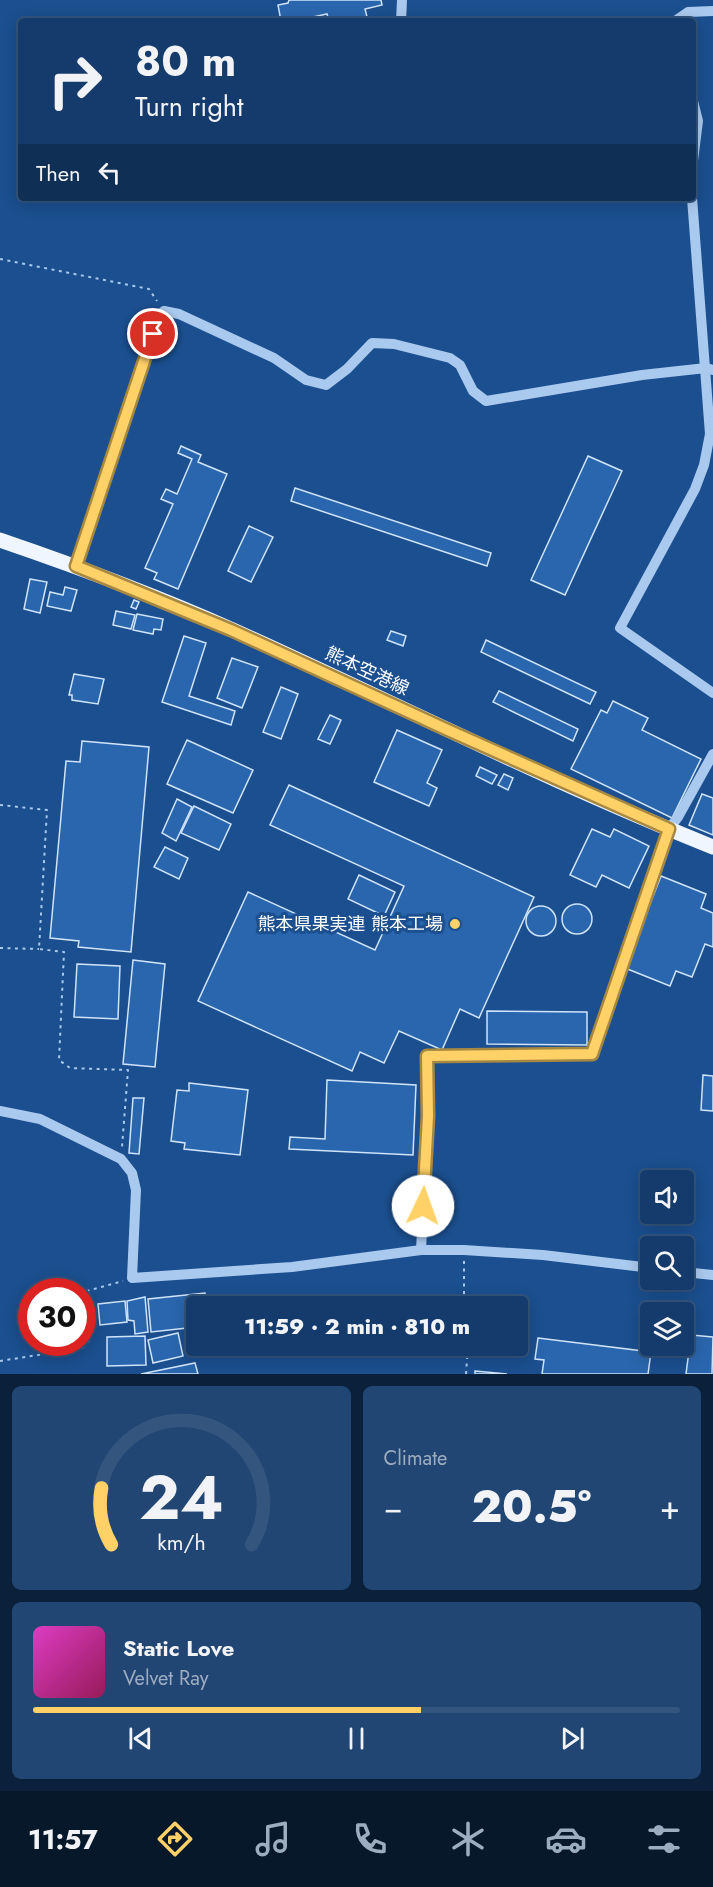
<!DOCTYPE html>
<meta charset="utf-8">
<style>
body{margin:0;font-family:Jost,"Noto Sans JP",sans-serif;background:#214673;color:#f1f3f6;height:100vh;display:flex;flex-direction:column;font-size:22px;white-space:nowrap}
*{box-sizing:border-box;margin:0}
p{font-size:20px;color:#9dadc1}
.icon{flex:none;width:33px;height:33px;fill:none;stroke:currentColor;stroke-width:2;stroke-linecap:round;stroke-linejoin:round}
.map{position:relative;height:1374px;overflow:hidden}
.side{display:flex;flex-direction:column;gap:12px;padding:12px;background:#0b203b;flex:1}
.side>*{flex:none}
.guide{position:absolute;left:18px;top:18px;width:678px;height:183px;border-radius:6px;box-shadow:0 3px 15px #0003,0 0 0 2px #33557e;background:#143b6b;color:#f1f3f6;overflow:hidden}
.controls{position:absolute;left:640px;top:1170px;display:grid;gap:12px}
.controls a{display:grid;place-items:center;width:54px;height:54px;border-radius:6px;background:#143b6b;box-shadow:0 3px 15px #0003,0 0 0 2px #33557e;font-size:30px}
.speed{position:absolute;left:18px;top:1278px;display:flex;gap:12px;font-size:30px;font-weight:700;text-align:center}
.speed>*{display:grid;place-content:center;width:78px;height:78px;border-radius:50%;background:#143b6b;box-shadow:0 3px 15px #0003,0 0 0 2px #33557e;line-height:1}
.speed .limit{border:9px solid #d22;background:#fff;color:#111}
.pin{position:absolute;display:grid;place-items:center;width:51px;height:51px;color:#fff;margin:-26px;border:3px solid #fff;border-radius:50%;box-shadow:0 2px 6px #0007}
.me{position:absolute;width:66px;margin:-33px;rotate:3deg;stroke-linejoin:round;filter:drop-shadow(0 0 4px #0008)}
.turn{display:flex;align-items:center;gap:21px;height:126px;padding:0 18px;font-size:27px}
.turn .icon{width:78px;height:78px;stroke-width:2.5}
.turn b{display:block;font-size:42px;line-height:51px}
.then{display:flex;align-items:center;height:57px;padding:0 18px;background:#0003;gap:12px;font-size:22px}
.big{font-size:45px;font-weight:800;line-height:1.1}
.side .widget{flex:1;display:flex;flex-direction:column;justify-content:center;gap:9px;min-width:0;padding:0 21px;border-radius:9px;background:#214673}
.side .dial{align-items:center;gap:0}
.dial svg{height:156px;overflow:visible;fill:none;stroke:#33557e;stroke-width:7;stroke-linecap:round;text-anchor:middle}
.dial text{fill:#f1f3f6;stroke:none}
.song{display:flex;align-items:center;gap:18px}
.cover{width:72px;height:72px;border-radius:9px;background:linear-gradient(135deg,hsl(310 70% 55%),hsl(330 70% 35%))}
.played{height:6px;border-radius:3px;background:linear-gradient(90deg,#ffd166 60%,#33557e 60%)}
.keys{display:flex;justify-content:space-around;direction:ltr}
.heat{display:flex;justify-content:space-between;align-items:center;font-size:33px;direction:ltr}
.side .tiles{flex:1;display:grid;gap:12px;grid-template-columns:1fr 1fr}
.widget:last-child{grid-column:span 2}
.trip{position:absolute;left:186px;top:1296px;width:342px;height:60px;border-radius:6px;background:#143b6b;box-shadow:0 3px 15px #0003,0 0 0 2px #33557e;font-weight:800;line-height:60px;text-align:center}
.tab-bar{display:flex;height:96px;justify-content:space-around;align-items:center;background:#08182b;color:#9dadc1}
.tab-bar .icon{width:42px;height:42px}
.tab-bar .active{color:#ffd166}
.tab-bar b{font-size:27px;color:#f1f3f6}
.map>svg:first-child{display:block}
</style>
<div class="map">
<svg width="713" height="1374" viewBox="0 0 713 1374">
<rect width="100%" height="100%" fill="#1b4f8f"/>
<!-- building -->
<g fill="#2a66ad" stroke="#cfe3fa" stroke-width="1.5">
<path d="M289,0H381L382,5L365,9L367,17L346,21H329L327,14L308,18L309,21H281L278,5L288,3Z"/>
<path d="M181,446L201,455L198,462L227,474L178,589L154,579L157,573L145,568L173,504L161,499L166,489L177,494L192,459L178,453Z"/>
<path d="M588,456L622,471L565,595L531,580Z"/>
<path d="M295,488L491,553L487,566L291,501Z"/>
<path d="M249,526L273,537L251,582L228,571Z"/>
<path d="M30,579L47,582L40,613L24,609Z"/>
<path d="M65,587L77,590L71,611L47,606L50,592L63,595Z"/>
<path d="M134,600L139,602L136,609L131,607Z"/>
<path d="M116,611L135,615L131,629L113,625Z"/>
<path d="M137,614L163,619L161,630L154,629L153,634L133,630Z"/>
<path d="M391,631L406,636L403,646L387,640Z"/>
<path d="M184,636L206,643L189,696L235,711L231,725L162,702Z"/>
<path d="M486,640L596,692L590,704L481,652Z"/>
<path d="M232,658L258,667L242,708L217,698Z"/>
<path d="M74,674L104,679L98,704L72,700V695H69Z"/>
<path d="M281,687L298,694L281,739L263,732Z"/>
<path d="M499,691L578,729L573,741L493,702Z"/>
<path d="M613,701L648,718L642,730L701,759L672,818L571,769L601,710L607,713Z"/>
<path d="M330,715L341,720L330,744L318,739Z"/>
<path d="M397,730L442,750L427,783L437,788L429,806L374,782Z"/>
<path d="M187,740L253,770L233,813L167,784Z"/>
<path d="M82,741L149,747L131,952L78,947L79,941L50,938L66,761L80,762Z"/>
<path d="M480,767L497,775L492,784L476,776Z"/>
<path d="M504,774L513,778L508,790L498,785Z"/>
<path d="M289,785L534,897L479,1018L460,1009L442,1050L399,1031L384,1063L360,1052L352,1071L198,1001L248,892L375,950L404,886L270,825Z"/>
<path d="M702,794L713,798V835L689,825Z"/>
<path d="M177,799L192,807L176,841L162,833Z"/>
<path d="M194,806L231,824L219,850L181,833Z"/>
<path d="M592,829L610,837L614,829L649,846L629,888L602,875L596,887L570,875Z"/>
<path d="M165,847L188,858L179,879L154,867Z"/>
<path d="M359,875L395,892L384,916L348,899Z"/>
<path d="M661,876L706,894L701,908L713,913V947L705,944L692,977L676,971L670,986L625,968Z"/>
<circle cx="577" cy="919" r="15"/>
<circle cx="541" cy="921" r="15"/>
<path d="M133,960L165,964L155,1067L123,1064Z"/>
<path d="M77,964L120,966L118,1019L74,1017Z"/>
<path d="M487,1011L587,1012V1045L487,1044Z"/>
<path d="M703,1075L713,1076V1111L701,1110Z"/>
<path d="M327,1080L416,1085L413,1155L289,1149L290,1137L325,1139Z"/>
<path d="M189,1083L248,1090L240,1155L184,1149L185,1143L171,1141L177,1090L189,1091Z"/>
<path d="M133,1098H144L139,1154L129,1153Z"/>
<path d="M205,1293L207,1306H196V1327L151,1332L148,1299Z"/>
<path d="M145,1297L148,1332L135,1334L134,1321L128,1320L127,1301Z"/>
<path d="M125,1301L127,1322L100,1325L98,1304Z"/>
<path d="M178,1333L183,1356L153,1363L148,1340Z"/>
<path d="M691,1335L713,1337L712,1374H686Z"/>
<path d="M145,1336L146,1365L107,1366V1337Z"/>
<path d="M538,1338L651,1352L648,1374H542L544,1360L535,1359Z"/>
<path d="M195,1363L198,1374H141Z"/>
<path d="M475,1371L507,1374H475Z"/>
</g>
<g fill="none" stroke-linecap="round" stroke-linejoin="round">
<!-- path -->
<g stroke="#a9c9ee" stroke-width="2" stroke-dasharray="3 4.5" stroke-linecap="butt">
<path d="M0,259L149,289L157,301"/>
<path d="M0,805L47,810L39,949L64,952L59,1060L70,1068L128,1070L122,1147"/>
<path d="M0,948L39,949"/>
<path d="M464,1261V1306"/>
<path d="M0,1361L82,1348L89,1341L87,1291L123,1281"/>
<path d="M466,1374L468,1346"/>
</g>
<!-- minor -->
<g stroke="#a9c9ee" stroke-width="10">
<path d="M401,21L402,0"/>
<path d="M675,21L688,12L713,11"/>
<path d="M693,101L698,121L693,161"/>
<path d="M692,198L710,434L704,465L695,489L620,628L713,693"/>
<path d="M76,566L159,315L164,311L179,314L274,358L306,380L326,385L347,369L372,343L394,344L450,358L460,365L473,391L486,401L642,375L706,368L713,370"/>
<path d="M0,1111L40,1119L121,1159L132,1173L136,1190L132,1278L292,1267L421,1250H464L543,1255L651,1268"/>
<path d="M421,1250L428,1116L427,1056L592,1054L669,829L678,817L713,754"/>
<path d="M684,1272L713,1275"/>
</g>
<!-- major -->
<path stroke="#f0f6ff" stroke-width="15" d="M0,540C79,567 157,596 233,630C393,702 550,782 713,847"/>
</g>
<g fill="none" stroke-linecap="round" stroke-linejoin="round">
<defs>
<path id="route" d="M153,334L76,566L231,630L450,731L669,829L592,1054L427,1056L428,1116L423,1206"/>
</defs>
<!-- route casing -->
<use href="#route" stroke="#a68842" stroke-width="15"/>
<!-- route -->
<use href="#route" stroke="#ffd166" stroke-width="10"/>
</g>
<!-- markers -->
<circle fill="#ffd166" stroke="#1b4f8f" stroke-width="2" cx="455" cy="924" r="6"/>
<g text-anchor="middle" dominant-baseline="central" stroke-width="6" stroke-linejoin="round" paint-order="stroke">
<!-- street labels -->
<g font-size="18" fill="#fff" stroke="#1b4f8f">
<text transform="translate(367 671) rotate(25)">熊本空港線</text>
</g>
<!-- poi labels -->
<g font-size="18" fill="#fff" stroke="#1b4f8f" text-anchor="end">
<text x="443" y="924">熊本県果実連 熊本工場</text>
</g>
</g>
</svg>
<div class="controls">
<a><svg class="icon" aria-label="sound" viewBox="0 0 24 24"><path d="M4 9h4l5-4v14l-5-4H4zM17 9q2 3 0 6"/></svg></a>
<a><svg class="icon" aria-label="search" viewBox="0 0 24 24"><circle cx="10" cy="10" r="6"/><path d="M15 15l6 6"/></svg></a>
<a><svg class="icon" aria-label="layers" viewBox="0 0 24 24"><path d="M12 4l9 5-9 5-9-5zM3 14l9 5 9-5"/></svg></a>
</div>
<div class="speed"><div class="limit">30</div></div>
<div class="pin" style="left:153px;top:334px;background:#d93025"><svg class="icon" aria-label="arrive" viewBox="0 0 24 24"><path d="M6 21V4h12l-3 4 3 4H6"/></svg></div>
<svg class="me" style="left:423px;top:1206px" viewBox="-20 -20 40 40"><circle r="19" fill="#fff"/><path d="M0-13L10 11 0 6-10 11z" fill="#ffd166"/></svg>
<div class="trip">11:59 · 2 min · 810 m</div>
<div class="guide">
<div class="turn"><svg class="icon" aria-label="right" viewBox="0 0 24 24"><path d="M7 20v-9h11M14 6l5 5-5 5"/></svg><div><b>80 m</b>Turn right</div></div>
<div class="then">Then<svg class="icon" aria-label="left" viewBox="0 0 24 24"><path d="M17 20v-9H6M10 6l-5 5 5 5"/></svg></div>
</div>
</div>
<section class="side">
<div class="tiles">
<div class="widget dial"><svg viewBox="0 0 100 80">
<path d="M14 69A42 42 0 1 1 86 69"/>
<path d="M14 69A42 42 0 0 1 9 40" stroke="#ffd166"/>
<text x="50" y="56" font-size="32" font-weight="700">24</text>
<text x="50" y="72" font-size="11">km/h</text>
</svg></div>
<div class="widget"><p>Climate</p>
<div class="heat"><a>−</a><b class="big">20.5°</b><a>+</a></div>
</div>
<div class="widget">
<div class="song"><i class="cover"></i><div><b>Static Love</b><p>Velvet Ray</p></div></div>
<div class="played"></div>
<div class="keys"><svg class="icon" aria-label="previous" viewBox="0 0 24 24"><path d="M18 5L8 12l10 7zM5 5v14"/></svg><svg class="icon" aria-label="pause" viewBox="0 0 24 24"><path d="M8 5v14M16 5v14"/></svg><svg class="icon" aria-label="next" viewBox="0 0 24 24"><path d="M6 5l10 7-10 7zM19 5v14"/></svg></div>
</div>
</div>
</section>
<nav class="tab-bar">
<b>11:57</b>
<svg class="icon active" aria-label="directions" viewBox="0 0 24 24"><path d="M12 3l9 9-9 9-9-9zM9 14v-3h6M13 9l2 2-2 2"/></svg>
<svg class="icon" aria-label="music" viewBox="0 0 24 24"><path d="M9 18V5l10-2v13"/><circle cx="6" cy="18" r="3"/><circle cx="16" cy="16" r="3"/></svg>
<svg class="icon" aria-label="phone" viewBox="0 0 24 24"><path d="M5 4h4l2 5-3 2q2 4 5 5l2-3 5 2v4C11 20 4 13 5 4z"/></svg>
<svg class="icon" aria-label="climate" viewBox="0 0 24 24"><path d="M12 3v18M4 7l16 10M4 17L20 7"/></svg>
<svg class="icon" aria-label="car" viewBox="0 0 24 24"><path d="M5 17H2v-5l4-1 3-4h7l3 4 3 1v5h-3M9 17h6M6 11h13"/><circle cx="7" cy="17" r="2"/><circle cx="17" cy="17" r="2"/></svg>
<svg class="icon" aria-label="filters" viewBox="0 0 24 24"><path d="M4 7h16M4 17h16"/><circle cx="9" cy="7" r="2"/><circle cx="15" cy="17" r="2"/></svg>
</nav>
